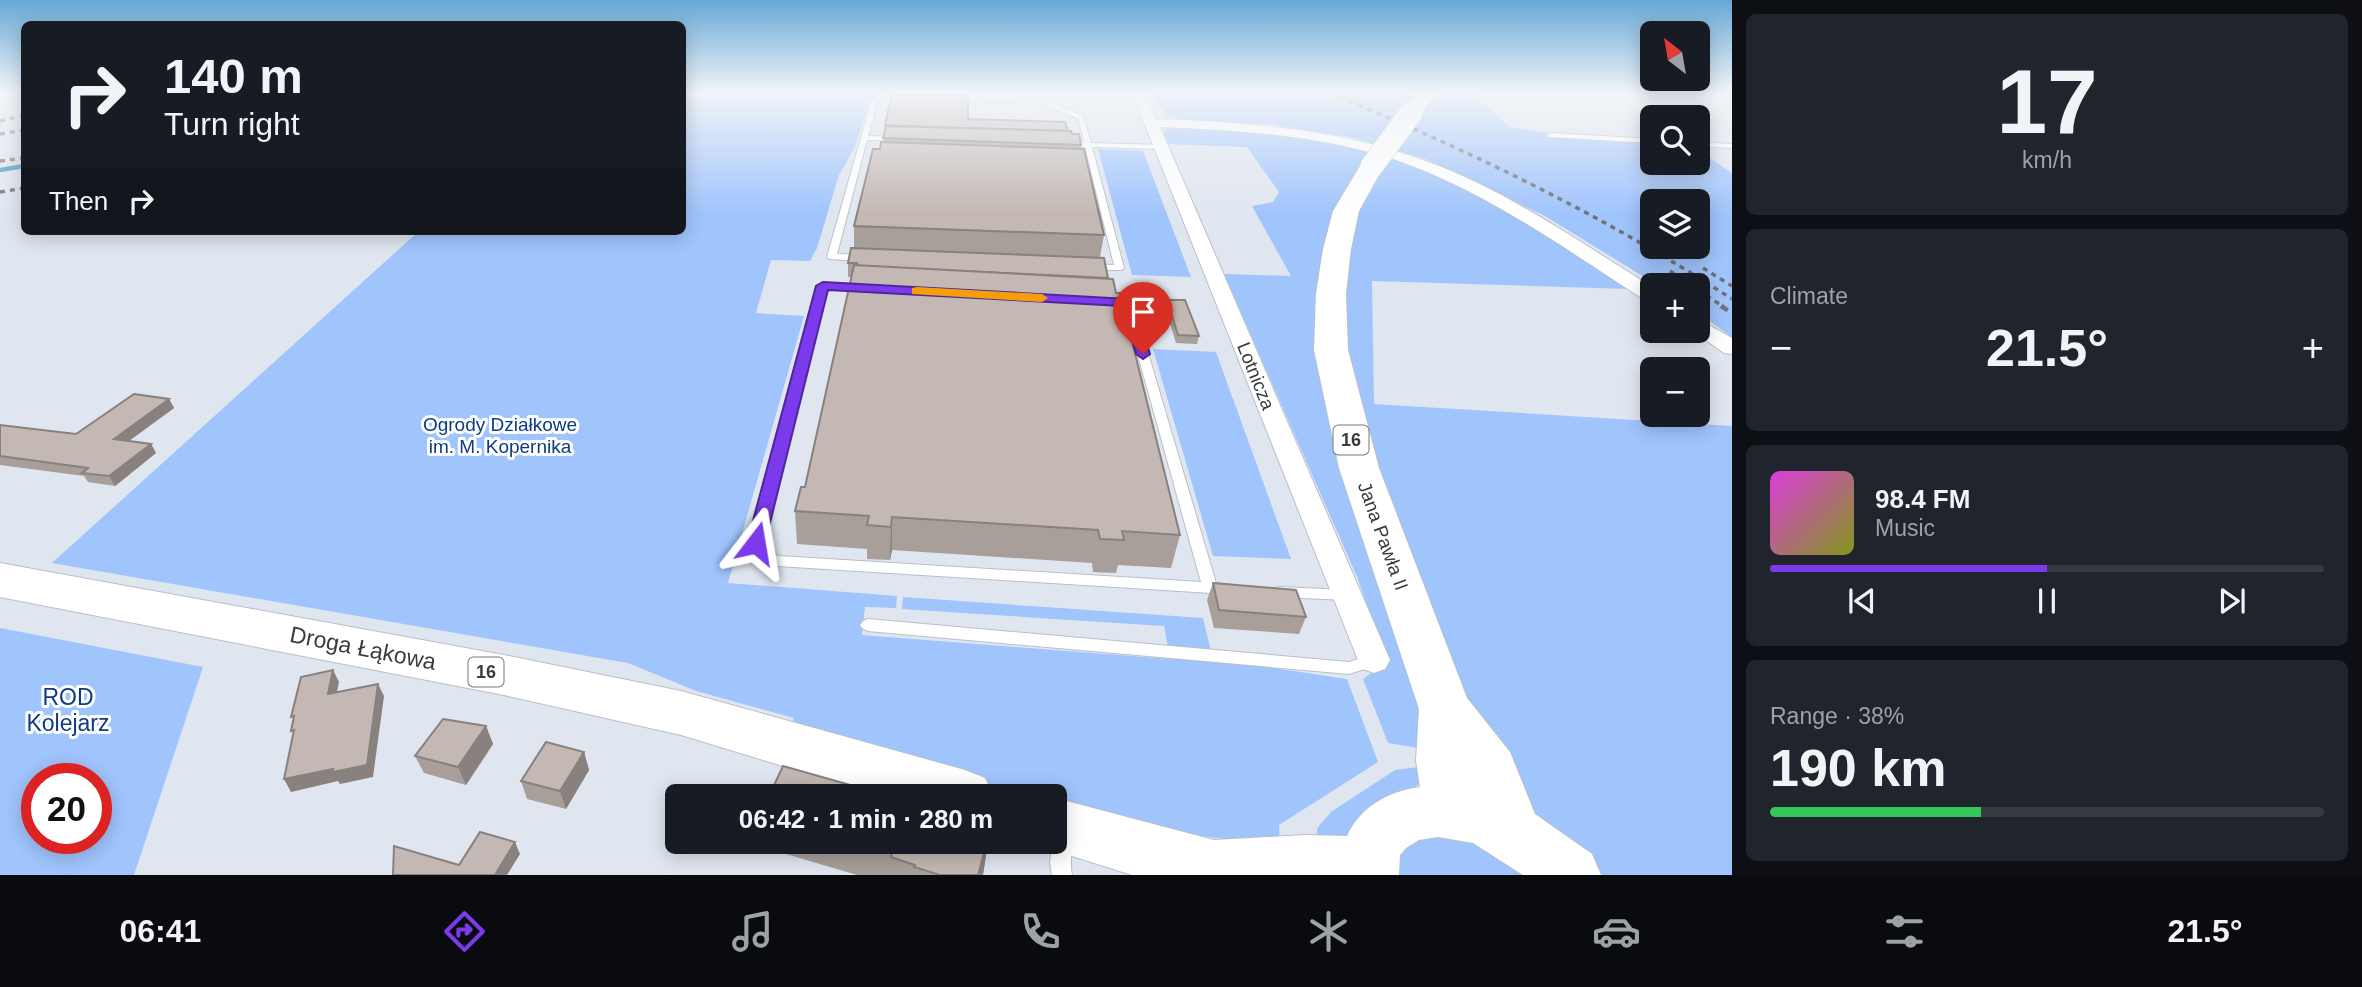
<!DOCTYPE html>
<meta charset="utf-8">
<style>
body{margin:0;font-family:Arial,sans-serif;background:#20242c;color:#f1f3f6;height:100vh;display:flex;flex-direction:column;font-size:26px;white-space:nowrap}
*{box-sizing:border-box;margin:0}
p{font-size:23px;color:#9ea1a6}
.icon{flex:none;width:38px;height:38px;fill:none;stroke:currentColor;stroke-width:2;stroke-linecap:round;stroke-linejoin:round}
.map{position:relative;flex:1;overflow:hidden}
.details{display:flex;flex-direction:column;gap:14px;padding:14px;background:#0d0f14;width:630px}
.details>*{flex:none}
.top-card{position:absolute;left:21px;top:21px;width:665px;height:214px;border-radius:10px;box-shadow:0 4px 18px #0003;background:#171b24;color:#f1f3f6;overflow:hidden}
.needle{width:46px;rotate:329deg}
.buttons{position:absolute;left:1640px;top:21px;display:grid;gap:14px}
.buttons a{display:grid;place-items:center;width:70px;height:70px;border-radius:10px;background:#171b24;box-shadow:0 4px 18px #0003;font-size:35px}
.speed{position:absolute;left:21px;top:763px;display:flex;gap:14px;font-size:35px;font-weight:700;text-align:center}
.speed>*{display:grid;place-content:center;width:91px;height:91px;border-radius:50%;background:#171b24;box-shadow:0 4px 18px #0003;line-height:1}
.speed .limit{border:10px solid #d22;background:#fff;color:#111}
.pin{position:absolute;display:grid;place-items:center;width:60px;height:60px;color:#fff;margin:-72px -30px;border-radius:50% 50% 50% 0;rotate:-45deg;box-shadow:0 0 7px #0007}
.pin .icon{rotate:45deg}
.me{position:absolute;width:77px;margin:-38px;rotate:14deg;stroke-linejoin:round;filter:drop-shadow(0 0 5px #0008)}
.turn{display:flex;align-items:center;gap:24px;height:147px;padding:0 28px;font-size:32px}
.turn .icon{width:91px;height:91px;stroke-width:2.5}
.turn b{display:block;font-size:49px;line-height:60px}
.then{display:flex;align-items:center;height:66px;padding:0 28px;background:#0003;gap:14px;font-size:26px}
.big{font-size:52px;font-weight:700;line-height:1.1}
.details .tile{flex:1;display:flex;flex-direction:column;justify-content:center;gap:10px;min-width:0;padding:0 24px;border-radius:10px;background:#20242c}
.details .dial{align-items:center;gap:0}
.dial b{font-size:91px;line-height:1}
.song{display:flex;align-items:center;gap:21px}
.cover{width:84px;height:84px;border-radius:10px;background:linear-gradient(135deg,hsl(300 70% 55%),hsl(70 70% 35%))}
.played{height:7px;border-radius:4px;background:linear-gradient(90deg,#7c3aed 50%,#363941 50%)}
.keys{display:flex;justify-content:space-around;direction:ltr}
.heat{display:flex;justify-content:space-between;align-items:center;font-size:38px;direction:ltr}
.charge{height:10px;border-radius:5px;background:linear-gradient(90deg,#34c759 38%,#363941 0)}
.trip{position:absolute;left:665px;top:784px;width:402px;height:70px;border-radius:10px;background:#171b24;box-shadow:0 4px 18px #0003;font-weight:700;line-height:70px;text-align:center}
.menu{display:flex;height:112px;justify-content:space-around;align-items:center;background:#090b0e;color:#9ea1a6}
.menu .icon{width:49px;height:49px}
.menu .current{color:#7c3aed}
.menu b{font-size:32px;color:#f1f3f6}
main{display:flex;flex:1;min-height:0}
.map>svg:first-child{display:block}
</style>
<main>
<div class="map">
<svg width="1732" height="875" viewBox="0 0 1732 875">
<rect width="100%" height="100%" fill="#e0e6f0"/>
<!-- green -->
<g fill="#a0c4fc" fill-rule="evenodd">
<path d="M715,92H890L871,98L854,149L839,175L817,248L810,261L771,260L756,313L804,316L728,583L897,596L896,608L865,607L862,635L1170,659L1164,626L902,609L903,597L1203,618L1213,659L1347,679L1378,762L1279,825L1280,845L1163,832L1055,805V796H1025L790,726L794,718L696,691L628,663L52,563L419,231H682L683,98Z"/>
<path d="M1149,92H1482L1477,98L1510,127L1542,132L1652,140V163H1698V150L1732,173V337L1698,313V285H1657L1545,216L1425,159L1355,138L1268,124L1193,121L1175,117L1166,114ZM1652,201H1698V247H1652Z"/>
<path d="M1178,127C1254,131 1332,137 1405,163C1481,189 1560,246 1628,289L1372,281L1374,404L1732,426V875H1589L1542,826L1502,762L1388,743L1363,679L1386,662L1358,579L1224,274L1291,276L1252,206L1273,202L1279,192L1247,147L1169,144L1163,133L1168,129Z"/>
<path d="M1098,149L1143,151L1191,277L1132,275Z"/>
<path d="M1153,349L1216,352L1291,559L1213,556Z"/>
<path d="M0,628L203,667L134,875H0ZM37,779H96V838H37Z"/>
<path d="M1419,767L1429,779L1374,809L1345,837L1314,846L1318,827L1331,812L1395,770Z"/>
<path d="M1452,828L1547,875H1389L1401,844Z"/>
</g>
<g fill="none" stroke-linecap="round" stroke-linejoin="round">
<!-- stream -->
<path stroke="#4495ba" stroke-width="4.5" d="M0,170L24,166"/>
<defs>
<g id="service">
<path d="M909,93L912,95L911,96L878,101L868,136L900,137L904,139L900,141L867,140L837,254L865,255L870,258L865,261L829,259L827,257L872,99Z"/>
<path d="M952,95L1036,97L1083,116L1091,143L1165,145L1166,147L1162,149L1092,147L1124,268L1122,270H1090L1085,267L1090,264L1114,265L1085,147L1065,146L1061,144L1065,142H1084L1078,118L1035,101L950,98V96Z"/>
<path d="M1551,133L1652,139V143L1548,137L1547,135Z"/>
<path d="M1698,142L1732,144V148L1698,146Z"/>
<path d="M823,283L866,285L871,288L866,291L827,289L763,543L765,550L779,556L1201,582L1124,305L1108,304L1103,301C1110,296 1126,297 1133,302L1216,583L1232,585L1234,589L1232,593L1227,594L777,566L754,557L749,543L818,286Z"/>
<path d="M1280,587L1346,590L1351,591L1353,595L1351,599L1346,600L1280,597L1275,596L1273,592L1275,588Z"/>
<path d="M868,619L1349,662L1374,654L1380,656L1382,660L1380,664L1349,674L868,631L863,629L860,625L863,621Z"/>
<path d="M1062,829L1069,832C1074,844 1069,861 1072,875H1052L1050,863L1052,842H1055V832Z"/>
</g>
<g id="minor">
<path d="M1132,92H1144L1156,119C1252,122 1348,130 1439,166C1515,196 1583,244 1652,287V302L1645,300C1565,249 1486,191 1396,160C1320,135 1239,130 1160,127L1390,660L1385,669L1374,673L1363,669L1358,660Z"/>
<path d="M1698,319L1732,338V354L1724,353L1693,331H1698Z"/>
</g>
<g id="primary">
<path d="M1417,92H1437L1419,118H1403L1400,113Z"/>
<path d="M1372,159L1381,161L1384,166L1359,211L1351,249L1346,294L1348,350L1379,468L1467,698L1510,752L1535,814L1592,854L1601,875H1523L1473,843L1438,837L1419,840L1406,848L1400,855L1399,875H1132L1034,844L1033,842H1055V798L1214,840L1305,835L1347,836C1360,807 1389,791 1420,787L1416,761L1419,709L1339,468L1314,350L1316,294L1323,249L1333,211L1363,161Z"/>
<path d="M0,563L504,655L681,691L965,770L985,778L994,796H881L681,735L504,695L0,597Z"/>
</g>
</defs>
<!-- service casing -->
<use href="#service" stroke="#b9bfc8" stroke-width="2"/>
<!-- minor casing -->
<use href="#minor" stroke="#b9bfc8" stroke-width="2"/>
<!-- primary casing -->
<use href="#primary" stroke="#b9bfc8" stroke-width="2"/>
<!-- service -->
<use href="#service" fill="#fff" fill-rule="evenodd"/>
<!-- minor -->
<use href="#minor" fill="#fff" fill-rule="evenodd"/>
<!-- primary -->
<use href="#primary" fill="#fff" fill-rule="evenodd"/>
<!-- rail-far1 -->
<g stroke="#6f7378" stroke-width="3.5" stroke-dasharray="5 5" stroke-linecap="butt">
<path d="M1330,92L1358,105"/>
<path d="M1349,101C1483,157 1611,220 1732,299"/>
<path d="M0,121L24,115"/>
<path d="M0,134L24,130"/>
<path d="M0,161L24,158"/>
<path d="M0,192L24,188"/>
<path d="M1703,268L1732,286"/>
<path d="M1670,271L1691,285"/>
<path d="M1698,290L1724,307"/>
</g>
<!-- rail -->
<path stroke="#6f7378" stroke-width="4.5" stroke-dasharray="8 8" stroke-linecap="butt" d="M1721,306L1732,313"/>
<defs>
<path id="primary-bridge" d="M1372,166L1411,113"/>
</defs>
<!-- primary-bridge casing -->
<use href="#primary-bridge" stroke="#b9bfc8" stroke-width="24" stroke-linecap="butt"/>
<!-- primary-bridge -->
<use href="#primary-bridge" stroke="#fff" stroke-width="23"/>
</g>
<!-- wall -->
<g fill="#a89e9a">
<path d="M946,92H1024V94Z"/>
<path d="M1225,92H1258L1257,94L1225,93Z"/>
<path d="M968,119L1068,131L1072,134L1081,145V148L1104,235L1100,257L1108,278L1116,293L1180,535L1171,568L1118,565L1116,573L1093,572L1092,563L892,550L890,560L867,559V549L797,544L795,511L805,487L851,277H848V263L854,248V226L880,149L883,142L885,125Z"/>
<path d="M1167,300L1199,336L1197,344L1176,343L1165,307Z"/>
<path d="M169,399L174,408L129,441L151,444L156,453L115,486L88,482L84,476L0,465V425L76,434Z"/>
<path d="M1213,583L1306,617L1299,634L1214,628L1207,600Z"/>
<path d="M486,726L493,744L466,785L424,773L415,756Z"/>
<path d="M584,752L589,770L566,809L527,799L521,781Z"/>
<path d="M769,842H988L983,875H857L769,849Z"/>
</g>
<!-- shaded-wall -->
<g fill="#88817d">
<path d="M169,399L174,408L119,448L114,439Z"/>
<path d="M151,444L156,453L115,486L109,476Z"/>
<path d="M892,517V550L890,560L891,527Z"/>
<path d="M333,670L339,682L334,706L328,694Z"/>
<path d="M378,684L384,696L373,777L340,784L338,781L291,792L284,779Z"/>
<path d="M486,726L493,744L466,785L458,767Z"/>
<path d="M584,752L589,770L566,809L560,791Z"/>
<path d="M515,842L520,854L507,875H495Z"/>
<path d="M987,842H988L983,875H978Z"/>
</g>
<!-- building -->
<g fill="#c3b8b3" stroke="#88817d" stroke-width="2">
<path d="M892,94L968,96V119L1065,122L1068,131L889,126V125H885Z"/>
<path d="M886,126L1071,131L1072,134H1079L1081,145L883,138Z"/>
<path d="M881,142L1084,149L1104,235L854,226L873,149H880Z"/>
<path d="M851,248L1104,258L1108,278L857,266V263H848Z"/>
<path d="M854,265L1113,279L1116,293H1120L1180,535L1122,531L1124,540L1100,539L1098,530L892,517L891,527L867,525L869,516L795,511L801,487H805Z"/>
<path d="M1167,300H1185L1199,336L1178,335Z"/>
<path d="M134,394L169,399L114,439L151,444L109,476L82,473L88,468L0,456V425L76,434Z"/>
<path d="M1213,583L1296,590L1306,617L1219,610Z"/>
<path d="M333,670L328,694L378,684L367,765L333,772V769L284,779L294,730L291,731L294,716L291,717L301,677Z"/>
<path d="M443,719L486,726L458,767L415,756Z"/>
<path d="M546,742L584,752L560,791L521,781Z"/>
<path d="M783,766L889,796H769Z"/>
<path d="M480,832L515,842L495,875H393L394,846L459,865Z"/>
<path d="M890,842H987L978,875H940L914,867L915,865L891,857L895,843Z"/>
</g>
<!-- sky -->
<linearGradient id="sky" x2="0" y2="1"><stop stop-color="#66a8d6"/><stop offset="0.43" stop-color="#f1f4f8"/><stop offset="1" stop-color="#f1f4f8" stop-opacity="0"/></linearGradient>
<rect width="1732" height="214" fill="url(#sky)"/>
<!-- route -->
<path fill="#7c3aed" stroke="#51269a" stroke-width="2" d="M823,282L1128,299L1134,303L1150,354L1143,359L1136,354L1122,306L828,290L765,543L762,548H749L747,543L816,286Z"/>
<!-- slow -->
<path fill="#f59e0b" d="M917,287L1042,294L1048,298L1042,302L912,294V288Z"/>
<g text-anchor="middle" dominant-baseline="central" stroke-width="6" stroke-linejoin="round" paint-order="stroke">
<!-- shield labels -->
<g fill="#fff" stroke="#747679" stroke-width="2">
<rect x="1333.5" y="425.5" width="35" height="29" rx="5"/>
<rect x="468.5" y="657.5" width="35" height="29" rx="5"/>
</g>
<g font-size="18" font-weight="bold" fill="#393c3f">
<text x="1351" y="440">16</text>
<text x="486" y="672">16</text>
</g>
<!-- street labels -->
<g font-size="19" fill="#393c3f" stroke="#fff">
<text transform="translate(1256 376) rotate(68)">Lotnicza</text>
<text transform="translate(1383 536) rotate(70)">Jana Pawła II</text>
</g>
<!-- park labels -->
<g font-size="19" fill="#0e3c81" stroke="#fff">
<text x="500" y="424">Ogrody Działkowe<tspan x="500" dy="22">im. M. Kopernika</tspan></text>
</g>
<!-- near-street labels -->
<g font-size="23" fill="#393c3f" stroke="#fff">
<text transform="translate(363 648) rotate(11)">Droga Łąkowa</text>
</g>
<!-- near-park labels -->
<g font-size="23" fill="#0e3c81" stroke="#fff">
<text x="68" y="697">ROD<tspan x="68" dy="26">Kolejarz</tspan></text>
</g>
</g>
</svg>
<div class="buttons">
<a><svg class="needle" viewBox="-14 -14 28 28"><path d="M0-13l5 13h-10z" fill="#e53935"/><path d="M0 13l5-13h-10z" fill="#9ea1a6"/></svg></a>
<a><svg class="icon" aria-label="search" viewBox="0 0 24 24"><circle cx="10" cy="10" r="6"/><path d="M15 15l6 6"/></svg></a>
<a><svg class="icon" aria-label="layers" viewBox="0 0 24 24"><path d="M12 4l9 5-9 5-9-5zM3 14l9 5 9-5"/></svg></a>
<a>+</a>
<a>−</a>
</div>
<div class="speed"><div class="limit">20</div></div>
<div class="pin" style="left:1143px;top:354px;background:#d93025"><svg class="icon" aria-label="arrive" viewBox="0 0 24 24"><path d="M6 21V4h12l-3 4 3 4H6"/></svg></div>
<svg class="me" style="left:756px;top:543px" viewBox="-20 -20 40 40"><path d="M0-17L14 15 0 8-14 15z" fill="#7c3aed" stroke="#fff" stroke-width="4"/></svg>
<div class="trip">06:42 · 1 min · 280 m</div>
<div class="top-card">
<div class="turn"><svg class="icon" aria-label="right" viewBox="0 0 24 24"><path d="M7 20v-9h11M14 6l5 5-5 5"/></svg><div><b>140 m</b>Turn right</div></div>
<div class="then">Then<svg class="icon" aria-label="right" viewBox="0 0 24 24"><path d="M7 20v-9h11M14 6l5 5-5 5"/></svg></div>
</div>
</div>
<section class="details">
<div class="tile dial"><b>17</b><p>km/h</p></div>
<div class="tile"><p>Climate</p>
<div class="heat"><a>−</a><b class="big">21.5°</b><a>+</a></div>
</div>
<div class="tile">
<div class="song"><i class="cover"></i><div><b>98.4 FM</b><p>Music</p></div></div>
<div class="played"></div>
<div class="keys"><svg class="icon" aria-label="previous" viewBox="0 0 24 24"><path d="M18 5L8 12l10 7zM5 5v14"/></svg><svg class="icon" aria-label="pause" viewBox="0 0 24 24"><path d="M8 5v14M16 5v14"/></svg><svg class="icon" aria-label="next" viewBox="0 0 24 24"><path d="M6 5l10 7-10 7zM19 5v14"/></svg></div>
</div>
<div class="tile"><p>Range · 38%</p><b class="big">190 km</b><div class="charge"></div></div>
</section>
</main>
<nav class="menu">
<b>06:41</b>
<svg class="icon current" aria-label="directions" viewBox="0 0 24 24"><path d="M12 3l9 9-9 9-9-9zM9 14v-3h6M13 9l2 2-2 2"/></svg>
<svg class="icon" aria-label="music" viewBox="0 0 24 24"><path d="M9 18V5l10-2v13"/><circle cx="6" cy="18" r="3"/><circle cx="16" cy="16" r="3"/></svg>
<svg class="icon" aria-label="phone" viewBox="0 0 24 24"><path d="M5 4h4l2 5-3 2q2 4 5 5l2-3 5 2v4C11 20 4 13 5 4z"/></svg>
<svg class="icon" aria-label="climate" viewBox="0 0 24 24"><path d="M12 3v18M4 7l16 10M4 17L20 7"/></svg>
<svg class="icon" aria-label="car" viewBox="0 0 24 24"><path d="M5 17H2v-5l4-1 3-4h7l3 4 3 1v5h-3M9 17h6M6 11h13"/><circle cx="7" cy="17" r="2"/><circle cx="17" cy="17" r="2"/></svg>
<svg class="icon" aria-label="filters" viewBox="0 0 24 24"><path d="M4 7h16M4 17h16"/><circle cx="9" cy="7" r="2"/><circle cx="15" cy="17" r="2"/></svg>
<b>21.5°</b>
</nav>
